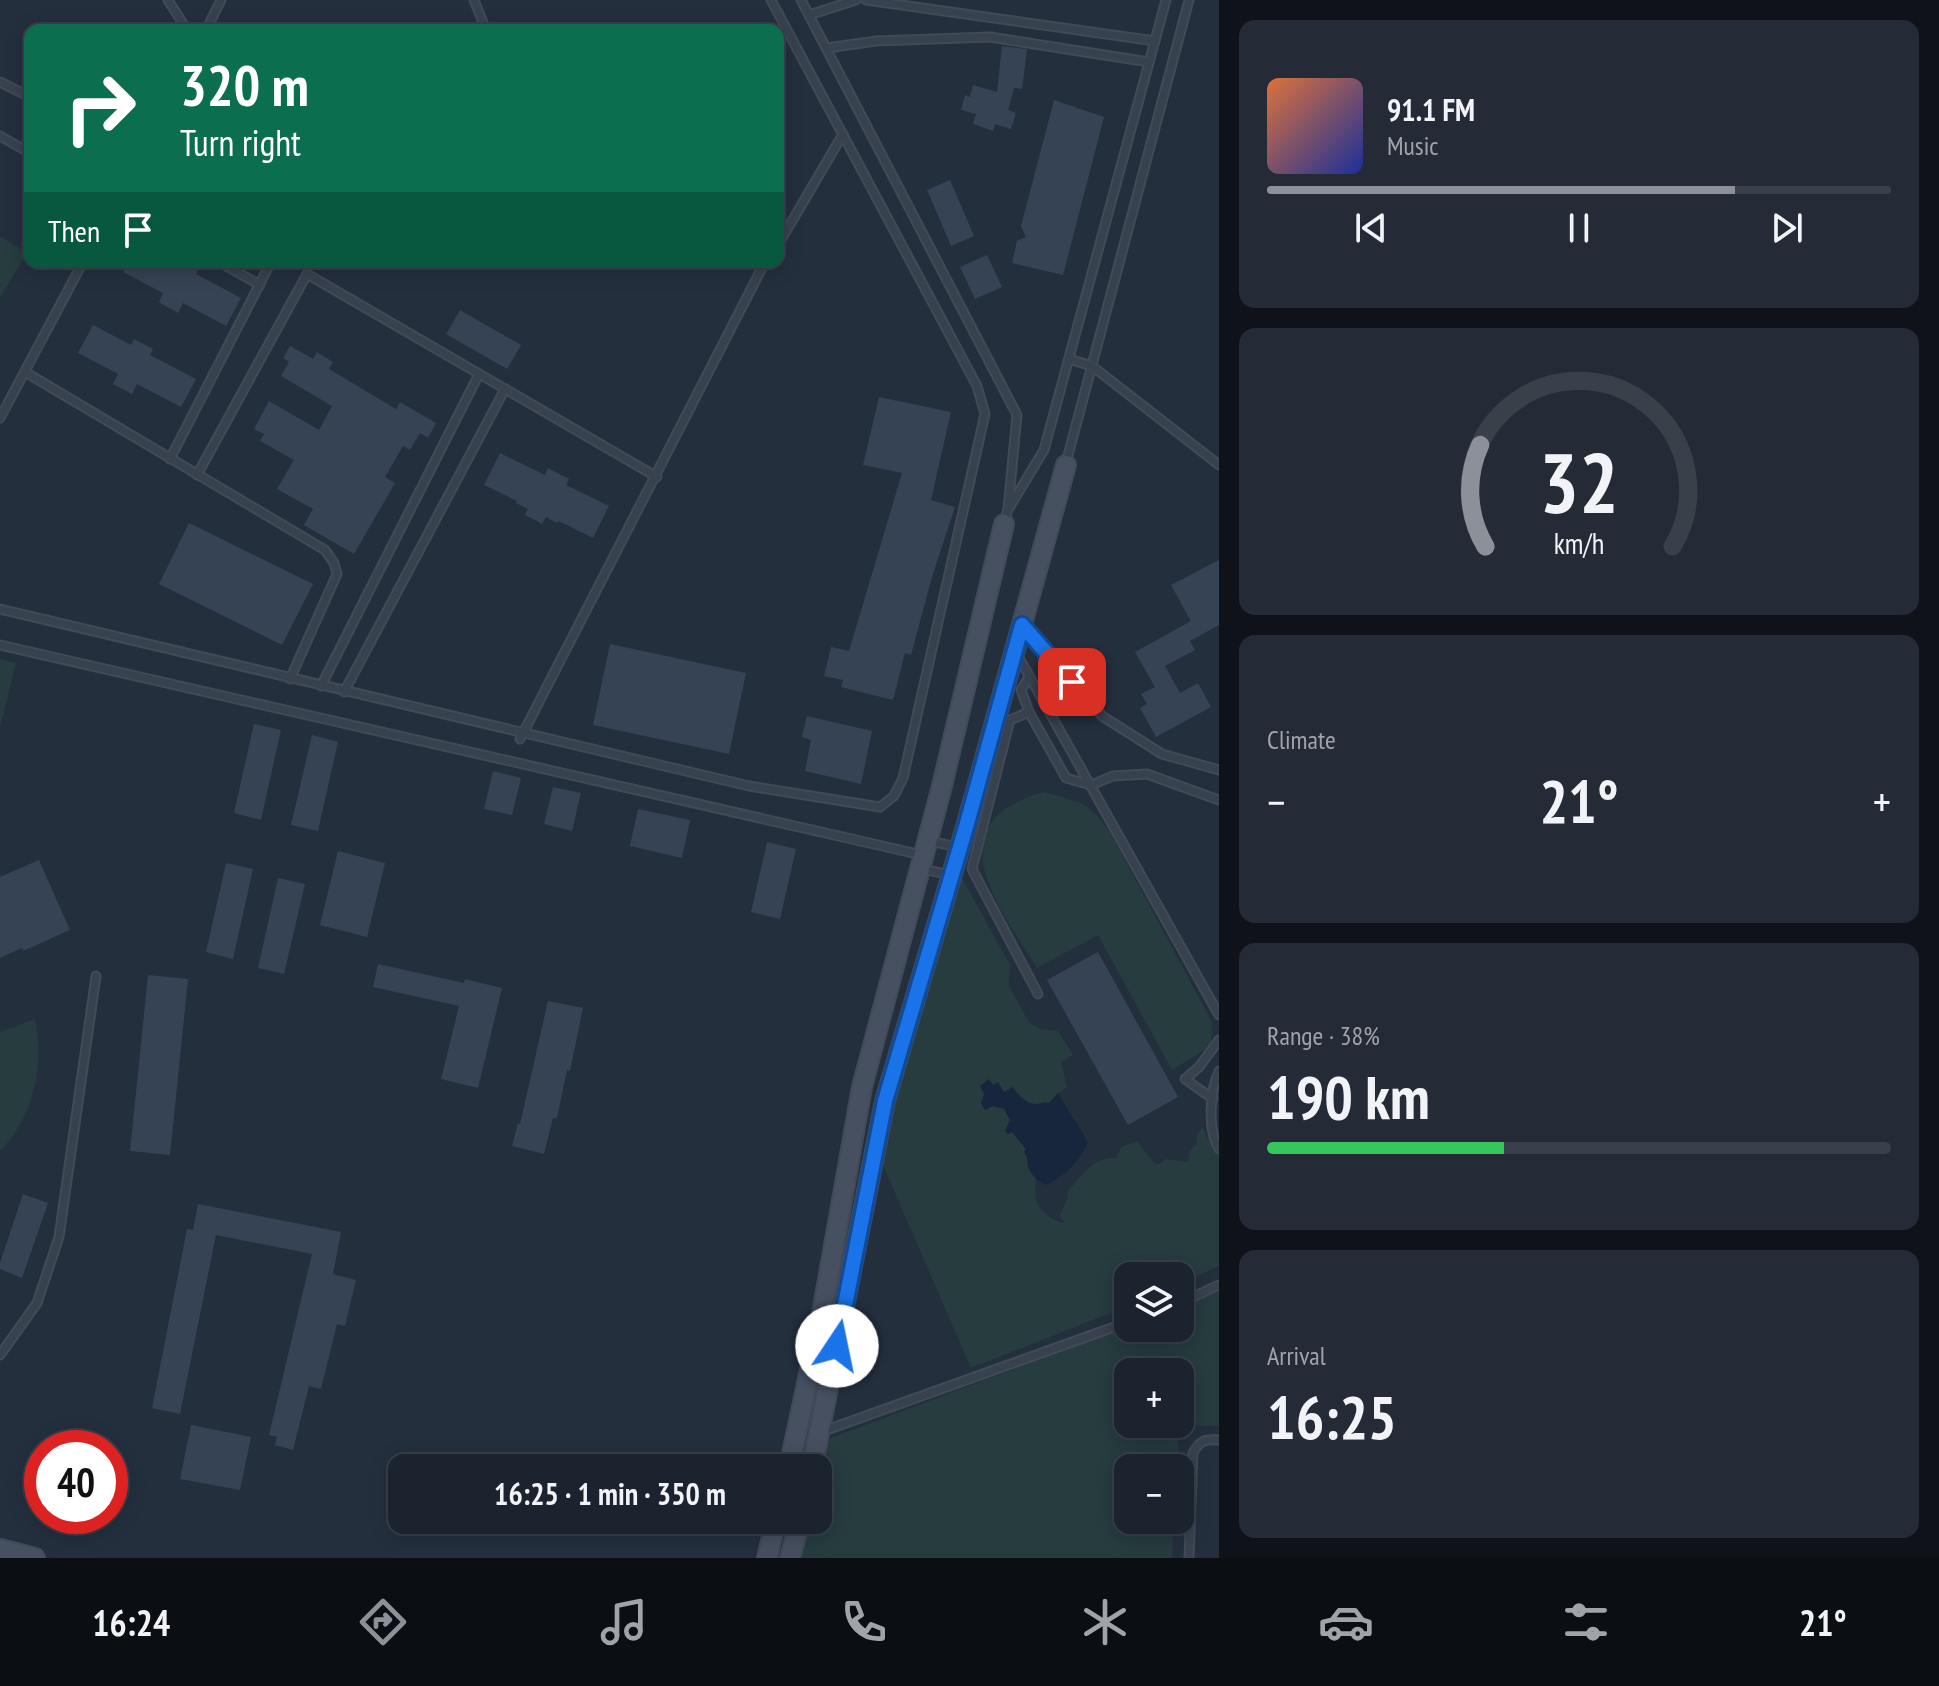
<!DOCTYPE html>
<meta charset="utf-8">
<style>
body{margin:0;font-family:"PT Sans Narrow",sans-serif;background:#242b36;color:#f1f3f6;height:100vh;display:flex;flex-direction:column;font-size:30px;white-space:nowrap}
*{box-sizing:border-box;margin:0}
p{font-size:26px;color:#a0a4aa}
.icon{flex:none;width:44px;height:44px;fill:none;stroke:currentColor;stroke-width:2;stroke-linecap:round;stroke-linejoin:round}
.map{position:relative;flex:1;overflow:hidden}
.details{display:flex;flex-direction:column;gap:20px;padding:20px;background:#0f1319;width:720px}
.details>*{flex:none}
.hud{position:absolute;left:24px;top:24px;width:760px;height:244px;border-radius:16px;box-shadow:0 4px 20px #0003,0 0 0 2px #39404a;background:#0b6e4f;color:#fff;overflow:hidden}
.tools{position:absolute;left:1114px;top:1262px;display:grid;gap:16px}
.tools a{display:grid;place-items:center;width:80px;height:80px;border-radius:16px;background:#1b232e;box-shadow:0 4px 20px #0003,0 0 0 2px #39404a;font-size:40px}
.speed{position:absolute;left:24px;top:1430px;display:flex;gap:16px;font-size:40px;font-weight:700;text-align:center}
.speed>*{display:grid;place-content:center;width:104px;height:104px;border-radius:50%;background:#1b232e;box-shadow:0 4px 20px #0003,0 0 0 2px #39404a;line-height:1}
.speed .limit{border:12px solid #d22;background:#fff;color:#111}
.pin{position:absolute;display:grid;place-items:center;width:68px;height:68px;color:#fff;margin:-34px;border-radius:16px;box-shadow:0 4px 12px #0006}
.me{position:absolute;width:88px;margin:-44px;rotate:11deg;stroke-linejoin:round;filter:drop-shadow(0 0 6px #0008)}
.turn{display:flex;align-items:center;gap:28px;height:168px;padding:0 24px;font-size:36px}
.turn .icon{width:104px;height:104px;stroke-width:2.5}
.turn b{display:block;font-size:56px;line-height:68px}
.then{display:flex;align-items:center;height:76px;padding:0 24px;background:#0003;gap:16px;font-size:30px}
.big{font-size:60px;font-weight:700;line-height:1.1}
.details .widget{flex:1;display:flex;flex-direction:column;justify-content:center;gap:12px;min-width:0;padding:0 28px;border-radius:16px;background:#242b36}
.details .dial{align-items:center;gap:0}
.dial svg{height:208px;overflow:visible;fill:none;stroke:#39404a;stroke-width:7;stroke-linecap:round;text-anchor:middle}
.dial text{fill:#f1f3f6;stroke:none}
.song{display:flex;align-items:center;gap:24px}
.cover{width:96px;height:96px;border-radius:12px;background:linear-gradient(135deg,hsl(20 70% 55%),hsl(230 70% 35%))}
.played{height:8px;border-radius:4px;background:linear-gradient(90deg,#8c9099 75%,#39404a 75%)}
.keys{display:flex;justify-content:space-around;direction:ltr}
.heat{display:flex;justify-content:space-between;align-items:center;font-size:44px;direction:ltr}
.charge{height:12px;border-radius:6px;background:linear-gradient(90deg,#34c759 38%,#39404a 0)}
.trip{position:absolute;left:388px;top:1454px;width:444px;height:80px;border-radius:16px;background:#1b232e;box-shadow:0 4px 20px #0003,0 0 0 2px #39404a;font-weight:700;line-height:80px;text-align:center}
.tabs{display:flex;height:128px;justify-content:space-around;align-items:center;background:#0b0e12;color:#a0a4aa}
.tabs .icon{width:56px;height:56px}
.tabs .selected{color:#8c9099}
.tabs b{font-size:36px;color:#f1f3f6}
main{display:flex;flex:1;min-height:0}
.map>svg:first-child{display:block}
</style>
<main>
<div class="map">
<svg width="1219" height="1558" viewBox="0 0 1219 1558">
<rect width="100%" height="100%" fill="#242f3e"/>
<!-- green -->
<g fill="#263c3f" fill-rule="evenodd">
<path d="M0,236L27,253L0,298Z"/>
<path d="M0,659L16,663L0,728Z"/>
<path d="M1044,792C1079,802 1088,801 1110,832L1212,1022L1211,1043L1208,1048L1172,1070L1098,935L1037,968C999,907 932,823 1044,792Z"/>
<path d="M958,871L1010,965L1009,986L1022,1010L1029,1022L1040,1029L1058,1031L1073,1055L1061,1062L1067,1087L1058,1093C1052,1117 1031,1178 1036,1200C1038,1210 1054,1222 1064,1223L1060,1215L1067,1200L1068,1190C1086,1173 1092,1157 1116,1158L1121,1147L1137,1141L1154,1163L1160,1164L1166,1159L1188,1162L1190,1151L1197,1144V1134L1203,1127L1207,1138L1219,1154V1266L1180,1284V1276H1128V1306L971,1368L879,1156Z"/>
<path d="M35,1019C44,1067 35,1114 0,1151V1032Z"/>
<path d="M1219,1292V1426L1179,1425L1177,1468H1128V1520H1174L1172,1558H796L805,1520H818V1468L823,1441L1128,1326L1180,1328V1307ZM1128,1372H1180V1424H1128Z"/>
</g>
<!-- water -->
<path fill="#17263c" d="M989,1079L993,1085L998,1082L1004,1092L1013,1087C1018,1095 1027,1105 1038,1104C1042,1103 1045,1102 1049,1103L1058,1093L1088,1142C1079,1162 1065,1176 1046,1185C1040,1181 1032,1177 1029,1169C1026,1162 1029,1159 1024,1152L1026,1149L1012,1132L1008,1134L1005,1131L1010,1120L1004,1109L993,1106L985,1110L981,1103L984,1094L980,1086Z"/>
<!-- building -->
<g fill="#364354">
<path d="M1002,46L1027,49L1022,89L1014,88L1008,110L1016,113L1011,129L995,124L993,131L973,124L976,114L961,110L965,95L970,97L973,85L997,92Z"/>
<path d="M1054,100L1104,117L1063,275L1012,263L1017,241L1026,237L1021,226Z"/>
<path d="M950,180L974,236L951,246L927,190Z"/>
<path d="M987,255L1002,287L975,299L960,267Z"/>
<path d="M129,262H187L199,268L196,274L241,298L226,326L183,303L178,313L159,302L163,293L123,272Z"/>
<path d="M460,310L521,345L507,369L446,334Z"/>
<path d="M93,325L131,345L134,339L153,349L150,355L196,379L181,407L137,384L132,394L113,384L118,374L78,353Z"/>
<path d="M290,346L313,359L317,352L333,362L329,369L396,409L400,402L436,423L428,438L420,433L410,450L403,446L385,477L395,483L354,554L304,525L313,509L277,489L294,460L260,441L264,434L254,429L269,401L319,430L332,406L281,376L289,362L283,358Z"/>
<path d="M879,397L951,412L931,500L955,507L932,577L911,655L905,653L893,700L841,687L843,680L824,676L831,647L849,651L902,473L863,465Z"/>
<path d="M500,453L545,475L548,468L569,479L566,485L609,506L593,538L559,521L557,523L546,517L542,524L525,515L528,509L516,503L517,501L484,485Z"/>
<path d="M189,523L313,584L282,645L159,584Z"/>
<path d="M1219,560V625L1190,641L1195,650L1165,666L1180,693L1198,683L1211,707L1156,737L1140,708L1147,704L1141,694L1155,687L1135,652L1191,621L1171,585Z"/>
<path d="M610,644L746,673L729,754L593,725Z"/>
<path d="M807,716L872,731L861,784L805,771L811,740L802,737Z"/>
<path d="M254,724L281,730L261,820L234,813Z"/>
<path d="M312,735L338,742L318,831L291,825Z"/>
<path d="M493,771L521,778L512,815L484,809Z"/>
<path d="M553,787L581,793L572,831L544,824Z"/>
<path d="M638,809L690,820L682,858L630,846Z"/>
<path d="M767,842L796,849L780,919L751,912Z"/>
<path d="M338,851L385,863L367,937L320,925Z"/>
<path d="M39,860L70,930L23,951L22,948L0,958V877Z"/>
<path d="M226,863L253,869L233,959L206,952Z"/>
<path d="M278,878L305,884L284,974L258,968Z"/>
<path d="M1098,952L1178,1097L1128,1125L1047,980Z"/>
<path d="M378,964L464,983L465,979L502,988L478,1088L441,1079L459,1006L373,987Z"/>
<path d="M148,975L188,979L170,1155L130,1151Z"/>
<path d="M548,1001L583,1008L570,1071L567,1070L557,1118H553L544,1154L512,1146L518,1123L520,1124Z"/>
<path d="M23,1194L48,1203L22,1278L0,1269V1263Z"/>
<path d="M198,1204L341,1232L333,1274L356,1280L345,1326L337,1324L321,1389L309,1386L293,1450L275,1445L277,1437L269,1435L312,1254L216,1235L180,1414L152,1408L187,1229L193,1230Z"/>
<path d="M191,1425L251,1437L240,1490L180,1479Z"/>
</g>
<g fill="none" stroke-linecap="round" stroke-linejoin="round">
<defs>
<g id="lane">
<path d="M168,0L187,30"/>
<path d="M474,0L486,30"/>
<path d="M801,0L1017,415L1008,509L1004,524"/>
<path d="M866,0L1155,41"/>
<path d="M809,15L856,0"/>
<path d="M206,30L221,0"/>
<path d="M827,48L876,41L990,37L1149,62"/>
<path d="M0,82L30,97"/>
<path d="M0,136L30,153"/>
<path d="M778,245L843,134"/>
<path d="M219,262L260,285"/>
<path d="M1069,359L1092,366L1219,465"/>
<path d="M25,372L325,550L334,563L337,574L290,679"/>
<path d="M0,418L83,262"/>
<path d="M170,459L271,262"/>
<path d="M1066,463L1189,0"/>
<path d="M197,475L307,274L657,477"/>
<path d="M1009,508L1044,450L1166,0"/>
<path d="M0,609L749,786L880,807L894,796L903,778L985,414L977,386L771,0"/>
<path d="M1023,626L1102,716L1162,754L1219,770"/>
<path d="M0,645L922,855"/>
<path d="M1018,656L1219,1015"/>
<path d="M1029,677L1021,690L1029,712L1066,778L1091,785L1113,776L1147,774L1219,800"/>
<path d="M321,686L479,374"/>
<path d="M344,692L505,389"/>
<path d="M1029,712L1010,720L972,869L1038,994"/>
<path d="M520,739L765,262"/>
<path d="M930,841L957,847"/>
<path d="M923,869L950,875"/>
<path d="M1219,1071C1210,1091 1207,1129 1219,1149"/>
<path d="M1213,1099L1185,1079L1199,1067L1219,1040"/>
<path d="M1180,1303L1219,1285"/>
<path d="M0,1355L37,1303L59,1237L96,976"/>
<path d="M821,1432L1128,1322"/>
<path d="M1189,1558L1193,1453C1200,1440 1205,1439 1219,1440"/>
</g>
<g id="secondary">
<path d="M789,1468L823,1308L862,1087L942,786L1004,524"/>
<path d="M812,1468L885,1101L966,827L1066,465"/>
<path d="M0,1549L35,1558"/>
<path d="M767,1558L776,1520"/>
<path d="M790,1558L800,1520"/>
</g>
</defs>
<!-- lane casing -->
<use href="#lane" stroke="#414a57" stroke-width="11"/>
<!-- secondary casing -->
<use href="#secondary" stroke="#414a57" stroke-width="22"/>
<!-- lane -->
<use href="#lane" stroke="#38414e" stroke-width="7"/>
<!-- secondary -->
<use href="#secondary" stroke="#465061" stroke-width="18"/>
</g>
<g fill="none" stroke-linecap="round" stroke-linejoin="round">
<defs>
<path id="route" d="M837,1346L885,1101L966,827L1022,625L1072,682"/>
</defs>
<!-- route casing -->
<use href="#route" stroke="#114b97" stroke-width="20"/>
<!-- route -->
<use href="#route" stroke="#1a73e8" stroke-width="14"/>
</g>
</svg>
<div class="tools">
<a><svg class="icon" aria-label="layers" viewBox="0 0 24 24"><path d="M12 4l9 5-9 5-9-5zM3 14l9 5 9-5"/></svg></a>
<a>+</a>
<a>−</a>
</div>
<div class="speed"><div class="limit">40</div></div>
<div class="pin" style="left:1072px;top:682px;background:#d93025"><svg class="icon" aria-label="arrive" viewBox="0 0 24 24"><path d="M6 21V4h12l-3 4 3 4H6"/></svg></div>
<svg class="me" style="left:837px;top:1346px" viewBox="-20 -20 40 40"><circle r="19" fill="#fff"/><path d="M0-13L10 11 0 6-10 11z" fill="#1a73e8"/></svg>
<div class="trip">16:25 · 1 min · 350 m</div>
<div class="hud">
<div class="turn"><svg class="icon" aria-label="right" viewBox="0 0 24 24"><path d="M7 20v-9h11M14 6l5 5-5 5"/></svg><div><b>320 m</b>Turn right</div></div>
<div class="then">Then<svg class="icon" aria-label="arrive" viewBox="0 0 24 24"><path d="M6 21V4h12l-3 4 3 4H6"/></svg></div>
</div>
</div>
<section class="details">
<div class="widget">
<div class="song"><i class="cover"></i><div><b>91.1 FM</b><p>Music</p></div></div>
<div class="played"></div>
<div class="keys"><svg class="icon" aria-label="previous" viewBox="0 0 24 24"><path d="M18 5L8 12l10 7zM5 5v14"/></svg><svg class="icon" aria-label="pause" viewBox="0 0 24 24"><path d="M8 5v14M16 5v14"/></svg><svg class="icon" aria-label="next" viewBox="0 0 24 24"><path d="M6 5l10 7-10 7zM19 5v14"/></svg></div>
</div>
<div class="widget dial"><svg viewBox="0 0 100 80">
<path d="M14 69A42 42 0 1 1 86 69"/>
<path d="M14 69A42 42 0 0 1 12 30" stroke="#8c9099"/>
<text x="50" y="56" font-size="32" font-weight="700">32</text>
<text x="50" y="72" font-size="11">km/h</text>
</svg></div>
<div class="widget"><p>Climate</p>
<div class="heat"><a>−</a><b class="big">21°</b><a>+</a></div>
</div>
<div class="widget"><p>Range · 38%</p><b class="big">190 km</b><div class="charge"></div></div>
<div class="widget"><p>Arrival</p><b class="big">16:25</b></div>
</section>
</main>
<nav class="tabs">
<b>16:24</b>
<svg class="icon selected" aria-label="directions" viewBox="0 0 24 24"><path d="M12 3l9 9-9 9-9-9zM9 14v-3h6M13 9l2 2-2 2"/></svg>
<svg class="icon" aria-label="music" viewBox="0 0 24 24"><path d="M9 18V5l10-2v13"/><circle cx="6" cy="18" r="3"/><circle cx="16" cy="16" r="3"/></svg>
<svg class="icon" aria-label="phone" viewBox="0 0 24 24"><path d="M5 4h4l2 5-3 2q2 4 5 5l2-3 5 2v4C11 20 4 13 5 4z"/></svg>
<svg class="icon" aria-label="climate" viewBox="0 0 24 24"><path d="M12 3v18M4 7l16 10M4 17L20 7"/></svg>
<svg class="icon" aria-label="car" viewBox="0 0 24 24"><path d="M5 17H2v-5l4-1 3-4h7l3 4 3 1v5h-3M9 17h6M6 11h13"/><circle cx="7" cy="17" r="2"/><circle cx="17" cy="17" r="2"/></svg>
<svg class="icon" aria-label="filters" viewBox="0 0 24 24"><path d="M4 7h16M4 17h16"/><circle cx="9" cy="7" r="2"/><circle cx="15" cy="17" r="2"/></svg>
<b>21°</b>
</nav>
